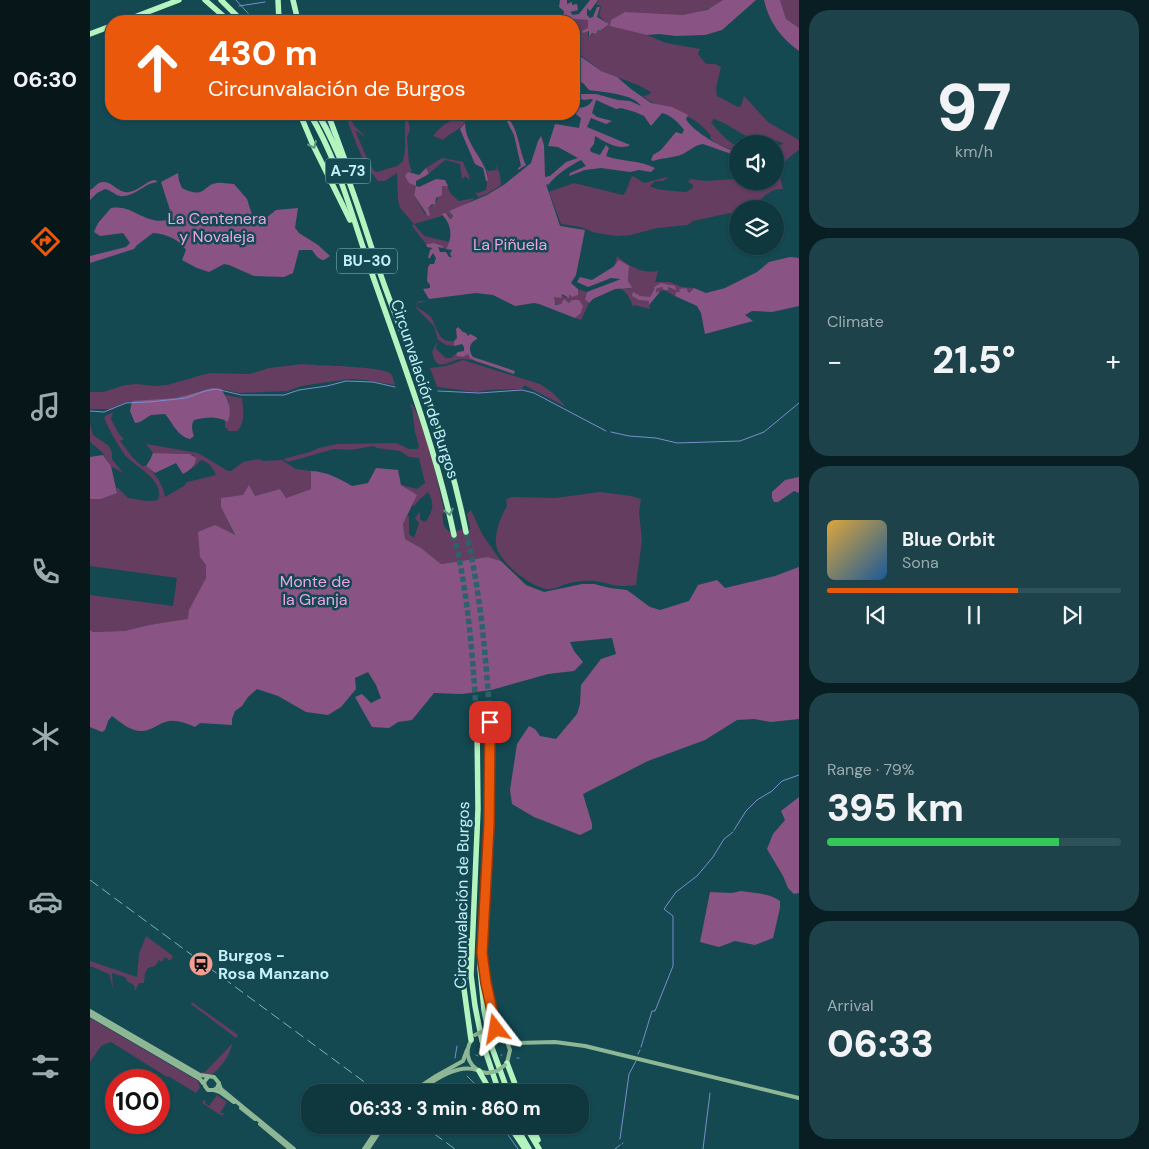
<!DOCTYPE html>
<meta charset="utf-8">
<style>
body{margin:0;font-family:"DM Sans",sans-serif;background:#1d4249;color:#f1f3f6;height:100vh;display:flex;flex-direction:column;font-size:19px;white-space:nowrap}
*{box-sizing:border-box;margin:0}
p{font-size:16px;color:#9bacb0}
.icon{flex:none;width:28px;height:28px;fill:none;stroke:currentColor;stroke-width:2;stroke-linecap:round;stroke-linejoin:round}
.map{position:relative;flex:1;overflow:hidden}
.drawer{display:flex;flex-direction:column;gap:10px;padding:10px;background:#081e22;width:350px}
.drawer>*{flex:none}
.banner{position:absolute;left:15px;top:15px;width:475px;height:105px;border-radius:20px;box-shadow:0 1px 4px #0004,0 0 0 1px #2f5158;background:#ea580c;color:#fff;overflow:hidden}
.tools{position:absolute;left:639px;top:135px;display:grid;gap:10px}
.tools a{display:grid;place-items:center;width:55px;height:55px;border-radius:50%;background:#0f373e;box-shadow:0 1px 4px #0004,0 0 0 1px #2f5158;font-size:25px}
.speed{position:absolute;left:15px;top:1069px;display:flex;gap:10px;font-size:25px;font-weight:700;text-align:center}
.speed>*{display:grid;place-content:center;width:65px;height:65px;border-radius:50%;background:#0f373e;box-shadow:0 1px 4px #0004,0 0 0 1px #2f5158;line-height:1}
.speed .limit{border:8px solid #d22;background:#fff;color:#111}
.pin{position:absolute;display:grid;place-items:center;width:42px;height:42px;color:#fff;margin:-21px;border-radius:10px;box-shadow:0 2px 8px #0006}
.me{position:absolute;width:55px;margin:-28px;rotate:346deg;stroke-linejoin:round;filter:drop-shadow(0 0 4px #0008)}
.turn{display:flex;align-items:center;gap:18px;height:105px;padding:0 20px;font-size:22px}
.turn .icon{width:65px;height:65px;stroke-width:2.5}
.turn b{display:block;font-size:35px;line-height:42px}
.big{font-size:38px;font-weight:800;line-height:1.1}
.drawer .widget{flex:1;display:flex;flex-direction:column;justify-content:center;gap:8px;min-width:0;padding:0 18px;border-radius:20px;background:#1d4249}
.drawer .dial{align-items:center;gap:0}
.dial b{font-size:65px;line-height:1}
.song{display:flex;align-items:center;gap:15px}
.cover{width:60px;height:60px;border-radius:8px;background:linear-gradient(135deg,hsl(40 70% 55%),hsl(210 70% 35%))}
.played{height:5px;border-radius:2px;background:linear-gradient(90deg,#ea580c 65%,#2f5158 65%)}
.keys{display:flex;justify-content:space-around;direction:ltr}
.heat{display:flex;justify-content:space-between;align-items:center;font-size:28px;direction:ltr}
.charge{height:8px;border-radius:4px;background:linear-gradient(90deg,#34c759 79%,#2f5158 0)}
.trip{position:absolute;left:211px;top:1084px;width:288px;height:50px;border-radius:20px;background:#0f373e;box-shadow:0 1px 4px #0004,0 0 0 1px #2f5158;font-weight:800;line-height:50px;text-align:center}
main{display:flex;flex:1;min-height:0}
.dock{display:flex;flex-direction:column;width:90px;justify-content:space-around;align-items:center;background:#061619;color:#9bacb0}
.dock .icon{width:35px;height:35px}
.dock .current{color:#ea580c}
.dock b{font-size:22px;color:#f1f3f6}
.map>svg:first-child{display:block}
</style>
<main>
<nav class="dock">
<b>06:30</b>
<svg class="icon current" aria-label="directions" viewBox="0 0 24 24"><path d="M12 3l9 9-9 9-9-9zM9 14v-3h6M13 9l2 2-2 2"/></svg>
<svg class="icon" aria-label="music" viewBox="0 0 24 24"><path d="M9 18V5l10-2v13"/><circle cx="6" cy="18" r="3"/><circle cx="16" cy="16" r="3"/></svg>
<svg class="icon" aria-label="phone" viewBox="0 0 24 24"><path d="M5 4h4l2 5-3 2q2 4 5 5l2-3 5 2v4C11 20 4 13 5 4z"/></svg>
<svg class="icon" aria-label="climate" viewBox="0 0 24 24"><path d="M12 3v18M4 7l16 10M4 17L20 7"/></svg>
<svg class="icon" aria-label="car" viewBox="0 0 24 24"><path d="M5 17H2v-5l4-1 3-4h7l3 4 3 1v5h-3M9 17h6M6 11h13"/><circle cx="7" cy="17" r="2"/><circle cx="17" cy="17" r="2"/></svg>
<svg class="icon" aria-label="filters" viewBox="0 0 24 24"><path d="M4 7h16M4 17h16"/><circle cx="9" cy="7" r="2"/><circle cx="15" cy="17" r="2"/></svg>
</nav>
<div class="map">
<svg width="709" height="1149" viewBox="0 0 709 1149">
<rect width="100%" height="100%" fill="#144952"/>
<!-- green -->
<g fill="#643d61">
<path d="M509,0H633C607,21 566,16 535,12L557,35L576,43L610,49L608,54L616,64H625L631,67L626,88L627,96L648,107L651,106L654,96L678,122L709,140V150C692,162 687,168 693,189C677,188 672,201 660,208C657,210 651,209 648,209L647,213H640L603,221L598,225L567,228L541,235L526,236L506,233L490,227L471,224L459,192L484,183L533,195L536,191L541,178L543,176L554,183L577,177L578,178L573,181H565L560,186C567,191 587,191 596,192L603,188V185L598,182L600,179L616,181L645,179L648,181H685V146L691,145L693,143L675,137L662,138L656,136L634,123L624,119L621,123C629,131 637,142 647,146V151L628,145L620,138L621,136C599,107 577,116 553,96L558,95L561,92L548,85L511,71L484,50L485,35L482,19L498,20V37L507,31H511L518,24L509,16L511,7L506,4Z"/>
<path d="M690,0H709V28L696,19Z"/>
<path d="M255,114H259L264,126L274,135V136L265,130L275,154L284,171L287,172L307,166L313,161L315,150V114H317L320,130L317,137L319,163L322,172H318L326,186L324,195L335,214L338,208L346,203L352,186H358C358,193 364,197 369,201L384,198V199L370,208L359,211L363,217L360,219L358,214H351L352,216L324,224L334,236L360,242L356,249L353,248V246L344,243L336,244L322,226L324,224L310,208L308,200L307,173L295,181H288C271,162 264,137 255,114Z"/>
<path d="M375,114H377C374,131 364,129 353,140L343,136C352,125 358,119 373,120Z"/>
<path d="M352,158L373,162C375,168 379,174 380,180L375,176L372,179L370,164L355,160L337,175L339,172L336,168Z"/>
<path d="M406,164L410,175L411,185L397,194L388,197L385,191L388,193L396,190L398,175L396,168L398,171L407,170Z"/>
<path d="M527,256C538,266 553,274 568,271L565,282H580L592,287L604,288L599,293L594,289H589L590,292L585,293V296L574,290L566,293V289C571,287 577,286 582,289V286L578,284L564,287V290L560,297H546L549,300L559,301L560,308L559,309L545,305L543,307C542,301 536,291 530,288L540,289L538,281L539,266L525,265Z"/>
<path d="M488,289L497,292L495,298L499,303L491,320L485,318L491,313L477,301L471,304H463L464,296L466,297L471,294L476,298L479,293L488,294Z"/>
<path d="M329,301H337L327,303L326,306C330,310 336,312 340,316C348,327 347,343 364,341V346L356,345L348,340L344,326L327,309C325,305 326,303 329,301Z"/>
<path d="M347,342L346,349L356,358H361L368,352L366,354C371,358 374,356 378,354L382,359L397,365C390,363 381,359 374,359C360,358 347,376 342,352Z"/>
<path d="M373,360L450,384L463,393L476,407L434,385L432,389L399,390L386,392L347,387L340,368L356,366Z"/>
<path d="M213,364C228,366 294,366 301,374C303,377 304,382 305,385L276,380L259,379L211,386L198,391L149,393L131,389L110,391L86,398L37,402L20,409H0V392H13L35,385L47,384L65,386L77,385L119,373L160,374L179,368Z"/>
<path d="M135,395L152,398C153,409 156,423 147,431H139L135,427V420L138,422L139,402Z"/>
<path d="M322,404C338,431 347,482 355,513L352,514C354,526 352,525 360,532L363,538L366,536V531L373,529L377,535L380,528L377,514L381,510L392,534L411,561L398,557L351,564L331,548L315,539L313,524L317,515L319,517V534L324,538L329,523L325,518L330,511V519L334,522L336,521C343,510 345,504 338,492L330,499L324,506L322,505L326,495L311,485L327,489L335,483L329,458L319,457L310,451L287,448L284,446L260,450L244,449L198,462L193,459L220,452L229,448L247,444L306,443L319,449H327L329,446L325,432L322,408L320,405Z"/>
<path d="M23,412L21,419L29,434L34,439L30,441L43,458L52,466H56C66,474 72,483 75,497L94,486L97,482L126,475C123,468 119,462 111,460L103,468L105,462L104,455L101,454L63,453L56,444L108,453L138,471H141L153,462L168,459L174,461L192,460L206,469L221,471V489L196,498L190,489L165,496L153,495L131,507L145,536L116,565V578L98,620L59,625L34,631L3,632L0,630V595L83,606L87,578L0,566V499H11L26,493L27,487L38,498C48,499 58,503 68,500C75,479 46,468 35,455C27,444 19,430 14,417Z"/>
<path d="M0,424L3,435L19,446L22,453V459L33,473L21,466L12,452L0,442Z"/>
<path d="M510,492L541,496L551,499L549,512L552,540L546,585C537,586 528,587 519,584C514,583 509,581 504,581C494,580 482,582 473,585C469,587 464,589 459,589C442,589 406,560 406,543C405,531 411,516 417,506L416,499L422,497L465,498Z"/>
<path d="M56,936L83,956L80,961L75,957L72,962L69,960L65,966L58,968L55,973L54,983H49L45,991L44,985L38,982L35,977L22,973L23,988L19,974L0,966V961L47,977L49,954Z"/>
<path d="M102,1002L148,1035L146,1038L101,1004Z"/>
<path d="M0,1018L108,1081L110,1088L106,1093L78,1076L77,1077L21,1042L11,1046L0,1062Z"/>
<path d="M142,1044C141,1053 132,1066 125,1072C121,1076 114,1074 109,1073L115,1072Z"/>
<path d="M127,1095L137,1102L130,1113H134L132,1116L112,1103L114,1100L116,1101L115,1103L119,1106Z"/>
</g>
<!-- forest -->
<g fill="#895484">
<path d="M470,0H477V4L482,2V5L487,4L488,10L480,12L483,15L489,14L500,0H508L500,11L497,8V15L500,18L503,17L507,7H510L507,17L519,24L510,31L508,30L506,34L502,33L499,37V31L493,33L492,31L498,28V20L483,19L482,21H479L480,18L479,17L473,21L474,11L469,7Z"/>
<path d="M633,0H666L632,30L615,35L586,36L569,34L557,35L520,26L521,20L535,12L592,15L617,10Z"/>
<path d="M674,0H690L696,19L709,28V51C691,38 679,22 674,0Z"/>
<path d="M490,56L511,71L527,77L541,89L561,103L582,107L598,115L596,119C601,130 635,151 647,151V156L613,144C603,145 597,154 587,156C579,158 571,158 563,161L561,160L563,155L571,150L586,132L592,134L594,130C589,123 581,115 572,113L561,126L554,116L545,112L531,108L526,109L506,100L502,113L507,117L522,121L516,124L501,118L497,127L540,145C530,151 515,142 505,136L504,144L500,149L501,152L510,155L516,145L519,148L516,156C532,162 550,160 565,168L561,172L549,170L540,172L511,168L495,170L479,176L480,173L496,166L491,160C478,167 468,173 458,185L456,184L470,226L495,230L486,275L481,283L488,289V295L482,297L479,294V298L472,294L471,298L464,297L465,305L471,304L474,299L479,303L482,300H489L493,306L491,313L485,318L449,304L444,303L425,306L403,295L386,293L339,299L333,289L340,288V285L337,281L338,267L340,264H344L346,258L343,253L340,258H338L340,250L343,248L337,247L336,244L344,243L353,246V248L348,247L350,252H356L359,257H362L360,254L362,250L356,249C363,238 362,223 351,214L356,213L360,219L362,218L363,216L359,211L397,195L415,184L441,163L448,141L451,136L454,145L455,177L460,176L476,162L488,158L468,147L458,146L465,124L489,128L491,118L484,113V106C492,109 497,108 503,100L502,99L494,100L484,97V94H506L528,100L540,101L551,106C544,94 513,92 499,90L493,83L484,80V71Z"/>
<path d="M413,114C429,124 428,149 436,165L428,170V168L431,166L424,135Z"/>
<path d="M375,123C375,146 398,161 398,181H396L393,168L385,164L370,129Z"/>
<path d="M336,168L339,173L337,175L326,181V186L329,187L346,179L355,180L358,186H352V195L346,198L345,205L342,204L338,208L340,215L338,216L324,195L326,186L319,183L315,176L318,172L329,175Z"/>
<path d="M88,173L89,181L92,188C116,200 112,185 127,183C132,182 139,184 144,184L157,199L164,221L166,222H171L186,210L208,208L205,228L209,233L228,245L240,256L234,260C227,259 226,255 222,250H209L203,273L194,277L164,276L139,265L134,264L119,272L107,268L92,260L96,250C88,239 77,234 63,233L47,245L44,249L0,263V256L36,247L40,243L33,233L10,236L4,232L8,223L21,208C43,204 54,225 78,220L80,210L71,182Z"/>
<path d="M64,180L67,181V182C54,183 44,198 30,196C25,195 21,190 15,189L7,193L0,200V190C5,188 7,182 13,182C22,181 29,194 39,192C48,191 55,182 64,180Z"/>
<path d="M700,257L709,258V306L682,312L662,311L655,315L663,321L615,334L611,313L607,306L585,296L586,292H590L589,289L596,288L599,293L604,288L616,293L635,288L667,272L679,262Z"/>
<path d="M529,260L539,266L538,281L542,288L525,289L503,299L499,303L495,299L497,292L531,279L521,278L498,287L487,282L490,277L502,280L523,267Z"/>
<path d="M571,283L585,286L586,290L578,287V290H574L572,287L566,289V293L569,291V293L559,305V301L549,300L542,296L543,292L550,296L560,297L564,290V287Z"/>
<path d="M368,327L373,332L376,333L378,336L380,334L386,337L387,339C379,343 378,350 383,357L425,371L424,374L386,361L380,358L378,354L373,357L367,356L366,354L368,352L374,351V347L372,344L364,346V341L367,338L366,329Z"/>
<path d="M122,388L131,389C139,401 142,408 138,422C126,416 117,417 104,420C101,424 102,431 104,436L100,439C87,436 83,423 75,414L61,415L50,422L45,423L40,411L42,401L86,398Z"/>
<path d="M63,453L100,454L106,458C105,467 101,469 93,474L86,463L65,473L56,466L60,460Z"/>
<path d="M13,455L21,466L27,493L11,499H0V457Z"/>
<path d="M286,468L308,470L311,485L327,495L313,524L315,539L331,548L351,564L398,557L411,561L436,585L454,592L492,584H504L520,588L537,590L560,607L570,610L599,601L608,585L627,580L635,588L685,576L709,567V719L681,722L664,719L647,720L615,740L558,761L493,794L502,824V829L490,835L444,817L422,804L420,790L427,744L439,726L445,729L450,736L466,739L487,714L490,704L491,685L511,659L526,654L522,638L480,642L484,651L493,662L484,671L458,674L401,690L372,694L344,693L322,720L308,722L299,728L282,727L265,697L272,694L281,703L291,698L286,685L278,672L265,678L266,689L251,707L238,715L216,712L188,696L167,689L158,697L152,706L145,711L142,719V725L110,723L105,727C98,724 88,720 79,721C68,723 61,732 49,731C39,730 30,722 22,716L18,721L15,730L12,732L0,727V630L3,632L34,631L59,625L98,619L99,610L116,578V565L110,557L108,532L125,525L145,535L131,507V498L153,495L159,485L165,496L190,489L196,498L221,489V471C238,472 248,478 262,486L278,483Z"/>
<path d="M709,477V493L704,491L688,502H684L682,498V492L695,480Z"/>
<path d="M709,797V893L704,894L698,888L693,876L677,849L683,834L695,820L691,811Z"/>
<path d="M651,891C663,893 680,893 690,901V908L683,938L665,945L645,941L629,947L610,942L620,892L642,893Z"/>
</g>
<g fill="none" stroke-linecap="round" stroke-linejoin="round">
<!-- stream -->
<g stroke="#798dcc" stroke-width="1">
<path d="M146,0L165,21"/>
<path d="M149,6L175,2"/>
<path d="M231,114L243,135"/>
<path d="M348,391L389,393L432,390L444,393L516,431"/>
<path d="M0,411L14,412L36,403L59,402L96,398L115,391L126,389L151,395H194L209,390L237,386L256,381L283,382L305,387"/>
<path d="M521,432L539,436L566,438L587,443L650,441L674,432L709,403"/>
<path d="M644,830L656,811L667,800L682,791L692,781L709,775"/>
<path d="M551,1047L562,1011H565L583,966V916L574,909L586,892L607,876L623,857L634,839L643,832"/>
<path d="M548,1054L550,1050"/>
<path d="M386,1055L388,1056"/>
<path d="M411,1055H412"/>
<path d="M365,1058L367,1046"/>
<path d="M427,1058H429"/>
<path d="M377,1076L386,1085L390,1092"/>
<path d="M411,1125L428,1149"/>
<path d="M530,1139L539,1074L546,1061"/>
<path d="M532,1144L533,1143"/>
<path d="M525,1149L530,1145"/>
<path d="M613,1149L620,1093"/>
</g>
<!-- highway-tunnel -->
<g stroke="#2e626b" stroke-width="5.5" stroke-dasharray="5.5 3" stroke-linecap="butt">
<path d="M376,532C391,594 396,658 400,722"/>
<path d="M364,535C379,597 383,662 387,725"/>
</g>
<!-- secondary -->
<g stroke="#8eb795" stroke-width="4">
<path d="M0,1011L110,1075L124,1077L129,1083L127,1088L124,1090H118L115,1086L114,1082L118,1077"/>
<path d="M0,1015L110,1079L113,1083"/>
<path d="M412,1035L421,1042L426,1043L465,1042L495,1046L709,1098"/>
<path d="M382,1039C372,1054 380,1070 397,1073"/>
<path d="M416,1039L420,1050L417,1063"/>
<path d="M129,1084L131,1089L204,1149"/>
<path d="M124,1090L130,1092L144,1102"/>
<path d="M322,1092L346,1076L373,1061L377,1050"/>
<path d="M327,1092C343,1081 367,1063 387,1070"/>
<path d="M151,1108L165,1119"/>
<path d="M170,1124L200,1149"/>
<path d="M274,1149L290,1125"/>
<path d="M278,1149L294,1125"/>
</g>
<!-- highway -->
<g stroke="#b3f4bf" stroke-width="5.5">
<path d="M115,0L139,21"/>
<path d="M131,0L152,21"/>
<path d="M188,0L189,21"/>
<path d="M203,0L208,21"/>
<path d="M34,21L89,0"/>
<path d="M0,34L21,26"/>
<path d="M210,114L223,145L260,220"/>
<path d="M220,114C248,161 261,213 279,265C310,355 344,441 364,535"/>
<path d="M228,114C259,167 274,229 295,287C311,331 329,374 345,418C358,455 368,493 376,532"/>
<path d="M238,114L256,163"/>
<path d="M400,722L399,825L390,968L394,1010L401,1045L418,1092"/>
<path d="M387,725L388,809L381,975L385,1006L392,1041L409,1092"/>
<path d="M379,941L374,989L381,1040"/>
<path d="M393,960L404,1022L409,1033"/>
<path d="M417,1063L428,1092"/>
<path d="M389,1071L401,1092"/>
<path d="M419,1125L435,1149"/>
<path d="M425,1125L439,1149"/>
<path d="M435,1125L449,1149"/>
<path d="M441,1125L448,1140"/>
</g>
<!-- rail -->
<g stroke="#7fafb7" stroke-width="1" stroke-dasharray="10 5" stroke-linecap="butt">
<path d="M0,880L288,1092"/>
<path d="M332,1125L365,1149"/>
</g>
<!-- secondary-bridge -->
<g stroke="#8eb795" stroke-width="4">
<path d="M385,1035L393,1031H403"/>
<path d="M397,1073L407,1071L415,1065"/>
</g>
</g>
<!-- one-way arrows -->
<defs><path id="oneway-chevron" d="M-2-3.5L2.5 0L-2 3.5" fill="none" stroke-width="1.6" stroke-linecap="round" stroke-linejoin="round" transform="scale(1.25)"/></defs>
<g stroke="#5c9683">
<use href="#oneway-chevron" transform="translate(223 145) rotate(65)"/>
<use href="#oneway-chevron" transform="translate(359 512) rotate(77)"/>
</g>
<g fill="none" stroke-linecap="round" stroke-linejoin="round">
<defs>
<path id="route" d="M400,722L399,825L392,953L396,983L406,1029"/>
</defs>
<!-- route casing -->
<use href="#route" stroke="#983908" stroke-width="12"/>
<!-- route -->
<use href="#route" stroke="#ea580c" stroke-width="9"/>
</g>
<!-- icons -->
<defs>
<symbol id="station-disc" viewBox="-11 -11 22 22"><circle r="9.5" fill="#f59d8e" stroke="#144952"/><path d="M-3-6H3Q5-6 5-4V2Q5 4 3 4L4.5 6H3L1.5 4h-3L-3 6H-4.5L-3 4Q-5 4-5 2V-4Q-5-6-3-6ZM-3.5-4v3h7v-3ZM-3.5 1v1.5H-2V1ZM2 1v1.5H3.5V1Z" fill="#111"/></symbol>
</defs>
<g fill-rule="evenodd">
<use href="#station-disc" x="97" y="950" width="28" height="28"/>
</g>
<g text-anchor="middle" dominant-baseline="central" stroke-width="5" stroke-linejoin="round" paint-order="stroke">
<!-- shield labels -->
<g fill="#144952" stroke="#8fbec6" stroke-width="1">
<rect x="235.5" y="158.5" width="45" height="25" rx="4"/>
<rect x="247" y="248.5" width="60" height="25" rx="4"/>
</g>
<g font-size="15" font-weight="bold" fill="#c4f0f8">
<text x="258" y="171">A-73</text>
<text x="277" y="261">BU-30</text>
</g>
<!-- park labels -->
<g font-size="16" fill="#eea2e7" stroke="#144952">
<text x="127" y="218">La Centenera<tspan x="127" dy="18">y Novaleja</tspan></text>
<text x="420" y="244">La Piñuela</text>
<text x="225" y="581">Monte de<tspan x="225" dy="18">la Granja</tspan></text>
</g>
<!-- street labels -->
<g font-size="16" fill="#c4f0f8" stroke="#144952">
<text transform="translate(335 389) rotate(72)">Circunvalación de Burgos</text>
<text transform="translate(372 895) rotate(-89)">Circunvalación de Burgos</text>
</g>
<!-- poi labels -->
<g font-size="16" font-weight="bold" fill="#c4f0f8" stroke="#144952" text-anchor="start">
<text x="128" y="955">Burgos -<tspan x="128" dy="18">Rosa Manzano</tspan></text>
</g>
</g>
</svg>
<div class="tools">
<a><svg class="icon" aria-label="sound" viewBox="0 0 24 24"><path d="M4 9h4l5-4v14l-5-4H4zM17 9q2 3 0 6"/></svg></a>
<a><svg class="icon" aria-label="layers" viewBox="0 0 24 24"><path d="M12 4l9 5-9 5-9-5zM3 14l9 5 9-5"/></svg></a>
</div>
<div class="speed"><div class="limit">100</div></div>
<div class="pin" style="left:400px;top:722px;background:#d93025"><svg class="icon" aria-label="arrive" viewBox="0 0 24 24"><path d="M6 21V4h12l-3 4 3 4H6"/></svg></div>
<svg class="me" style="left:406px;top:1029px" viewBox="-20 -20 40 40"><path d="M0-17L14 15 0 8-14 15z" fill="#ea580c" stroke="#fff" stroke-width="4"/></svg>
<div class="trip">06:33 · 3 min · 860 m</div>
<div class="banner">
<div class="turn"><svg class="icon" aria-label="ahead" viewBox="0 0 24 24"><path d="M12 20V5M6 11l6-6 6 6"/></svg><div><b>430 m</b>Circunvalación de Burgos</div></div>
</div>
</div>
<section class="drawer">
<div class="widget dial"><b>97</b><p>km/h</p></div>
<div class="widget"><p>Climate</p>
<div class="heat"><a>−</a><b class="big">21.5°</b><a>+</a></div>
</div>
<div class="widget">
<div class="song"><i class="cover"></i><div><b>Blue Orbit</b><p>Sona</p></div></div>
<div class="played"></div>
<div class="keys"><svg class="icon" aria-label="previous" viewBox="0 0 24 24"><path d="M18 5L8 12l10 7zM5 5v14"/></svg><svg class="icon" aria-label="pause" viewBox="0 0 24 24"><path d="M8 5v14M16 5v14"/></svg><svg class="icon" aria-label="next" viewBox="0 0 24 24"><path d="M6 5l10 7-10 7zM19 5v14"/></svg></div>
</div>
<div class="widget"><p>Range · 79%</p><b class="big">395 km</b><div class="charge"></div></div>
<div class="widget"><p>Arrival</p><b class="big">06:33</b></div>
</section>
</main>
